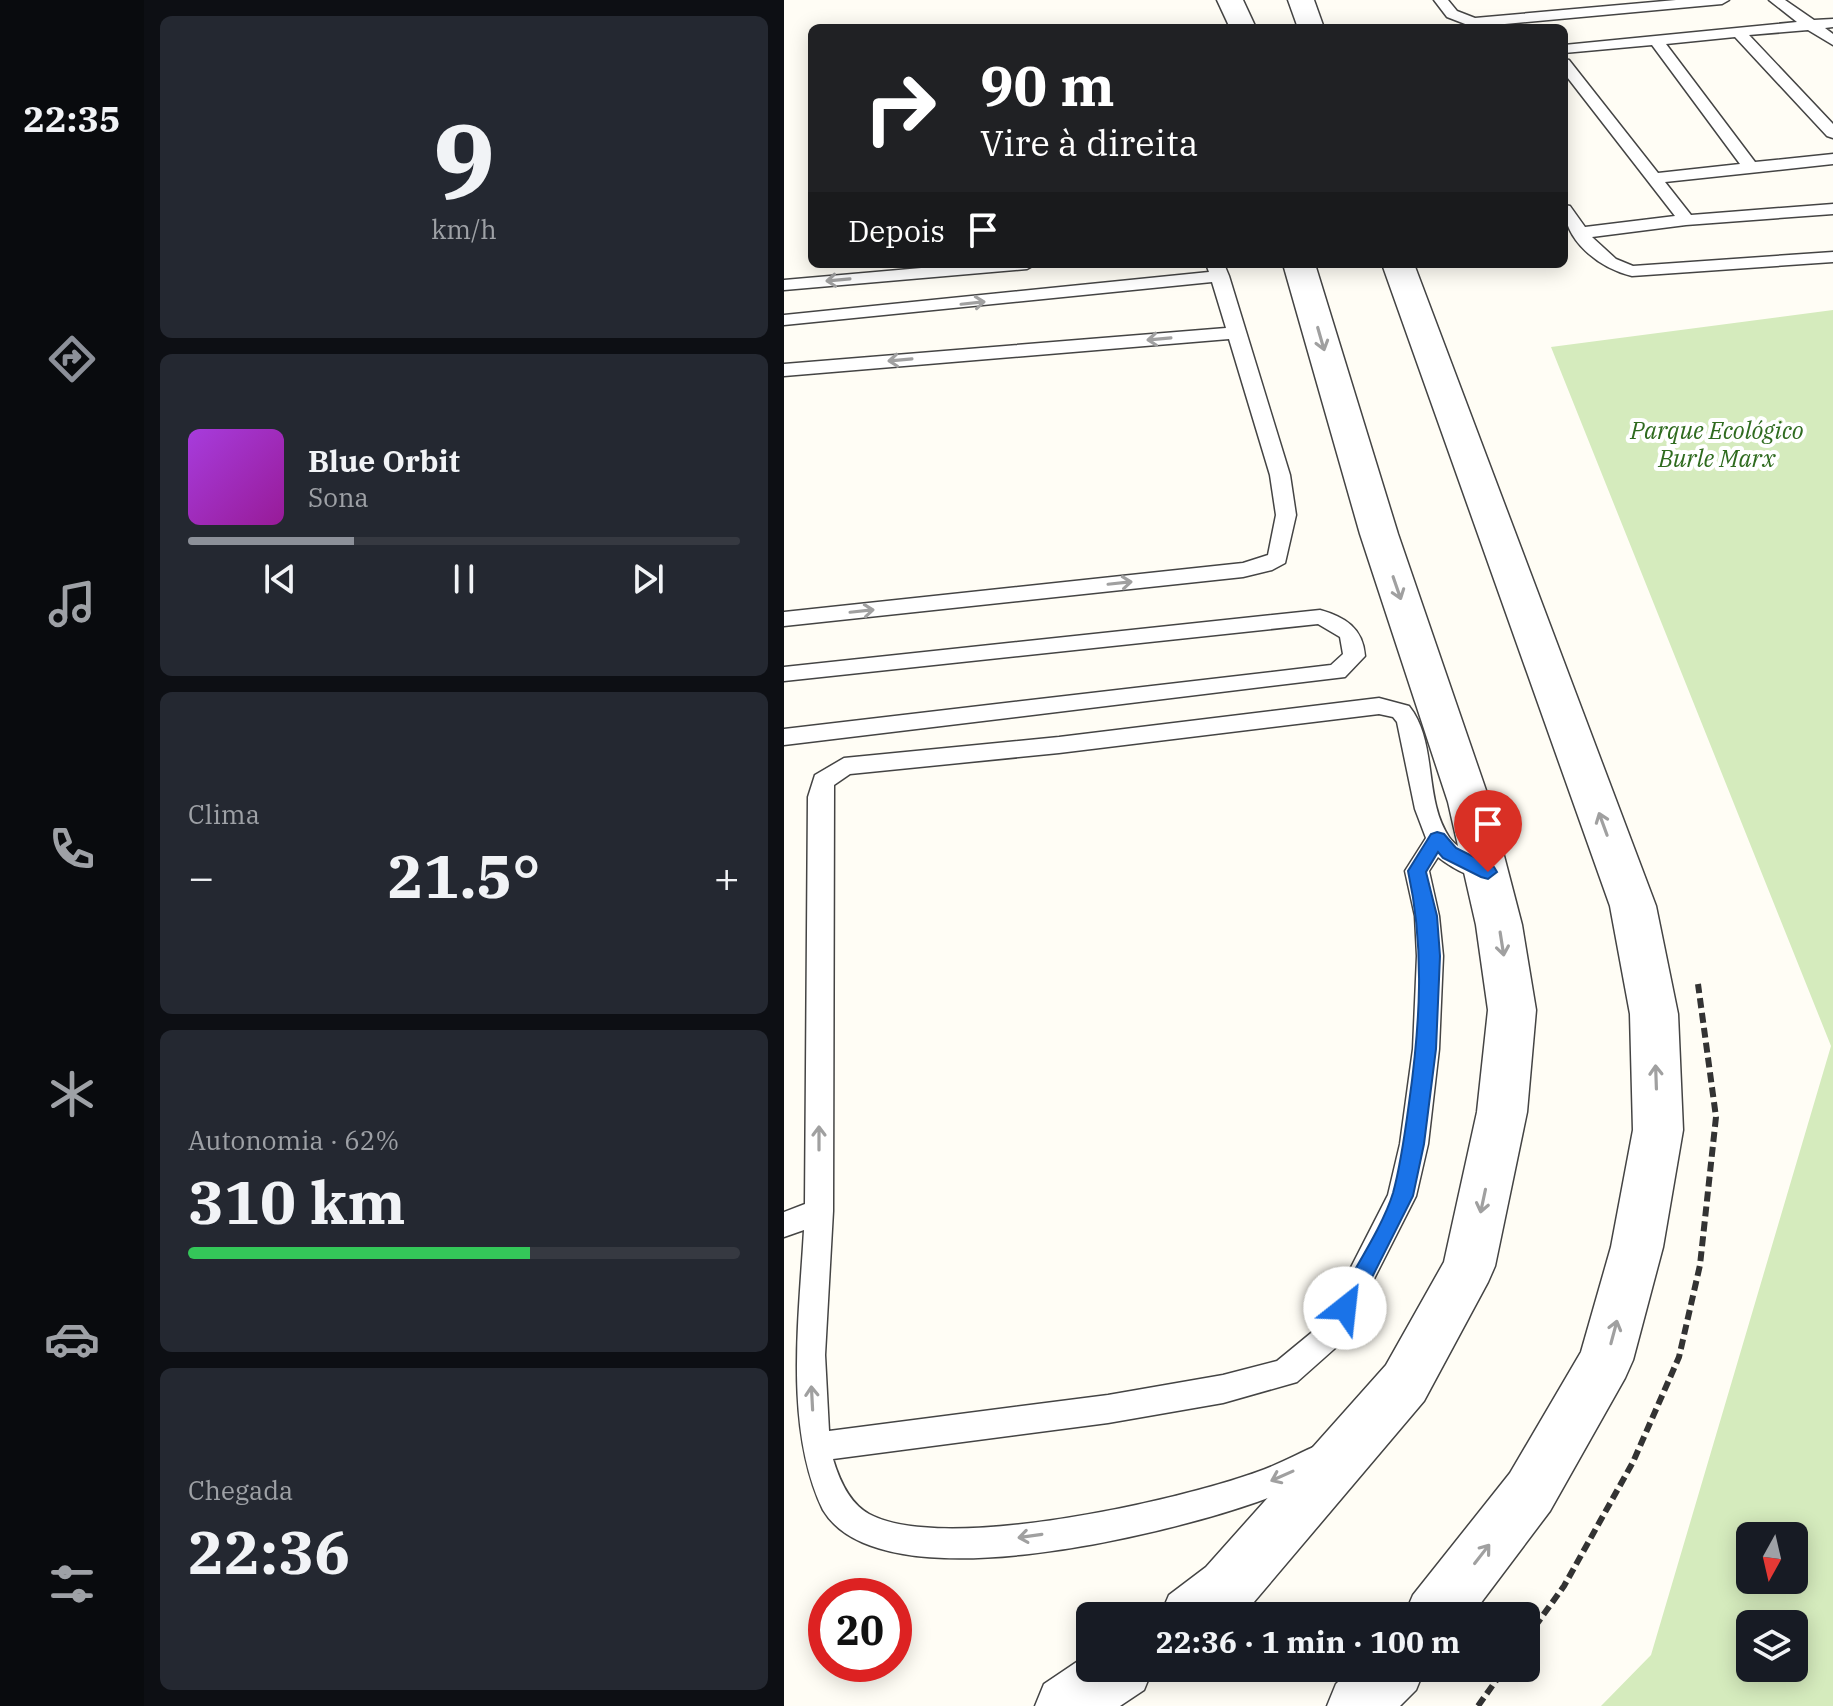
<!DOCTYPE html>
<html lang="pt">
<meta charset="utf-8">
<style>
body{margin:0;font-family:"IBM Plex Serif",serif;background:#242831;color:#f1f3f6;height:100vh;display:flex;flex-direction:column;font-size:30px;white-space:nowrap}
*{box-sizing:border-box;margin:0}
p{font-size:26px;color:#9ea1a6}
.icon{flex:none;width:44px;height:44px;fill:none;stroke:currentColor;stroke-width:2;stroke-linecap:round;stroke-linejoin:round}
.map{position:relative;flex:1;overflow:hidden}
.drawer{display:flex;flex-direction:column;gap:16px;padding:16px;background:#0d0f14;width:640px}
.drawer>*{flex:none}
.guide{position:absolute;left:24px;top:24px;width:760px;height:244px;border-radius:12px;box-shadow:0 4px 20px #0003;background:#202124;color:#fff;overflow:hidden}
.needle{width:52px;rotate:188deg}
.controls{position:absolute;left:952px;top:1522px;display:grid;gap:16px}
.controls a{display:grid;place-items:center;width:72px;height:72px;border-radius:12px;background:#171b24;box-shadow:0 4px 20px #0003;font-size:40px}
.speed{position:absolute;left:24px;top:1578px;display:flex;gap:16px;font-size:40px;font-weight:700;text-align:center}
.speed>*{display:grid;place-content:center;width:104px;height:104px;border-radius:50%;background:#171b24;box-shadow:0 4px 20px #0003;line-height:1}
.speed .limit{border:12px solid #d22;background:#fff;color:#111}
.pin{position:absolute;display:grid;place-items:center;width:68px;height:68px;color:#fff;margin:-82px -34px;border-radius:50% 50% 50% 0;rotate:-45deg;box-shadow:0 0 8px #0007}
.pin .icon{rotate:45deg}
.me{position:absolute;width:88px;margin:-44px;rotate:29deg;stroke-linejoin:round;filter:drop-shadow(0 0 6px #0008)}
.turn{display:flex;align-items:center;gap:28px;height:168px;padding:0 40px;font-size:36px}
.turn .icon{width:104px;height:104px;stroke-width:2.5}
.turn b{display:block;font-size:56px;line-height:68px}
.then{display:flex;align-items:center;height:76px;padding:0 40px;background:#0003;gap:16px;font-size:30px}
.big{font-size:60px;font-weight:700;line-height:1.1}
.drawer .widget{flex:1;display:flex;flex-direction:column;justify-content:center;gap:12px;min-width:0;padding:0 28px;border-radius:12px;background:#242831}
.drawer .dial{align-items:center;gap:0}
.dial b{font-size:104px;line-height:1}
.song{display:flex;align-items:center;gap:24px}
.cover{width:96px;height:96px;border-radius:12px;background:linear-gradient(135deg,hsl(280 70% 55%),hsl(300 70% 35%))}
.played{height:8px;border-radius:4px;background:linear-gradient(90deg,#8c9099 30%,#363941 30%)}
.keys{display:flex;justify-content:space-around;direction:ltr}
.heat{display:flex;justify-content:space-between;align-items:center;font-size:44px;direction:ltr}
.charge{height:12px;border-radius:6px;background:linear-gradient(90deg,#34c759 62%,#363941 0)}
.trip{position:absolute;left:292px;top:1602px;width:464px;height:80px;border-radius:12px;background:#171b24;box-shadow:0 4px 20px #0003;font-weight:700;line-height:80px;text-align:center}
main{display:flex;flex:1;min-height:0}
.tab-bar{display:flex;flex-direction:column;width:144px;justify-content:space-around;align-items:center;background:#090b0e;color:#9ea1a6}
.tab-bar .icon{width:56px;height:56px}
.tab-bar .selected{color:#8c9099}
.tab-bar b{font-size:36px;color:#f1f3f6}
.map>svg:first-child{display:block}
</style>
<main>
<nav class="tab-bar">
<b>22:35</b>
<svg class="icon selected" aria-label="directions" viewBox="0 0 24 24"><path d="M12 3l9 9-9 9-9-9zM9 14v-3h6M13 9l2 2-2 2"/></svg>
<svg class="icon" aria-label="music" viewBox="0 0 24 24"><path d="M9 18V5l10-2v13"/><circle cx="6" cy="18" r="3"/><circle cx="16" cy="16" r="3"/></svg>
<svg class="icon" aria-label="phone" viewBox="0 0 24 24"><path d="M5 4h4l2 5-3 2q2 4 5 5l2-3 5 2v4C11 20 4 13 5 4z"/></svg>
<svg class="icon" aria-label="climate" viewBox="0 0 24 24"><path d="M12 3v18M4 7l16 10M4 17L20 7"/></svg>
<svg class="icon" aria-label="car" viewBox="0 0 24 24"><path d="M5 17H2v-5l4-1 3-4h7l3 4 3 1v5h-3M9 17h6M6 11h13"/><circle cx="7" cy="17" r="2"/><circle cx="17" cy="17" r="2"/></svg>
<svg class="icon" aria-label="filters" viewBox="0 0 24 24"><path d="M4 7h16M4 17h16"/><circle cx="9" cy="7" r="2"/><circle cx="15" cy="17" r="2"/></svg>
</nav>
<section class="drawer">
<div class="widget dial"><b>9</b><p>km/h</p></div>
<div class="widget">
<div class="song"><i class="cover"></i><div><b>Blue Orbit</b><p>Sona</p></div></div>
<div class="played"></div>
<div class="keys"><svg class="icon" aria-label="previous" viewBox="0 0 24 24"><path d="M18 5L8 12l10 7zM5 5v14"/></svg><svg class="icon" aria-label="pause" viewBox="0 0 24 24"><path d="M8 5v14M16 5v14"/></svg><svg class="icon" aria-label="next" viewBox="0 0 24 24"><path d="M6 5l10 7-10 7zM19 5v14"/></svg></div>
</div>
<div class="widget"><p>Clima</p>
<div class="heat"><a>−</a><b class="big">21.5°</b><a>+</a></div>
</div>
<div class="widget"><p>Autonomia · 62%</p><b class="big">310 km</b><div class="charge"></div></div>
<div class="widget"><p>Chegada</p><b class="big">22:36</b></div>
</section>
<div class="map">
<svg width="1049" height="1706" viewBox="0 0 1049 1706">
<rect width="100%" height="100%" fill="#fffdf5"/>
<!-- green -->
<path fill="#d5ebbd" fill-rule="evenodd" d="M1049,310V1706H817L867,1655L1047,1046L767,347ZM966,1536H1010V1580H966ZM966,1624H1010V1668H966Z"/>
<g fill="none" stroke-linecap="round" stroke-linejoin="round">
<defs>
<g id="service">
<path d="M650,0H664L673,11L691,18L892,0H945L938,4L689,27L663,17Z"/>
<path d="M985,0H1001L1030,20L1049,19V27L1041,28L1049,34V45L1024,30L965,35L1049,124V138L1043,136L951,37L882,44L971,162L1049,154V164L881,182L907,215L1049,204V214L902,225L808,237L832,259L849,266L1049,252V262L848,276C815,268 780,241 780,205L786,206L801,227L891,216L780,73V59L785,60L874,173L956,164L868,45L780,53V45L1013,22Z"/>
<path d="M183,264H252L243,269L0,290V280Z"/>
<path d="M422,264H440L445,276L506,475L512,515L501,563L488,570L459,577L0,626V612L459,563L484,555L492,515L486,475L445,339L0,376V364L442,328L428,282L0,325V315L425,272Z"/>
<path d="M536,610C561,617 579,628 581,656L561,677L0,745V729L547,665L559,654L556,637L534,624L0,681V667Z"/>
<path d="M595,698L625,706C654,742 639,798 665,837C678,856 706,854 716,872L713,878C695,884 668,868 654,857L645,871L655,916L659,956L655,1049L644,1144L632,1196L558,1342L513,1382L439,1403L324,1423L49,1459C55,1479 65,1503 85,1514C159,1554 393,1501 473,1472C494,1465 513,1454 534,1445L545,1450L549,1460L545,1470C521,1481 498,1493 473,1502C385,1533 97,1607 39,1510C0,1428 15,1320 20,1230L0,1237V1212L21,1204L24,797L31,775L60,758L275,737ZM595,714L609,717L613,722L631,809L642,838L621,871L631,916L633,956L629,1049L616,1144L604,1195L538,1324L493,1361L439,1375L324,1395L45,1431L41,1355L49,1211L50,785L66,774L275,753Z"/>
</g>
<g id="tertiary">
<path d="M433,0H459L472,28H446Z"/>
<path d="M504,0H530L540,28H514Z"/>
<path d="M499,264H531L614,534L706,802L738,925L752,1010L743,1112L711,1266L704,1282L640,1401L464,1609L455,1616H376L385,1595L422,1567L602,1365L660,1262L693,1112L704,1010L692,925L664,802L576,534Z"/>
<path d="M598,264H630L872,906L894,1014L899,1130L879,1247L849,1360L841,1378L766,1511L687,1616H620L629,1595L726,1473L797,1352L827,1247L849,1130L846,1014L826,906Z"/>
<path d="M306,1653V1668H369L360,1690L336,1706H251L260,1684Z"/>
<path d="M568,1668H641L632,1690L616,1706H543L552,1684Z"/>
</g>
</defs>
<!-- service casing -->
<use href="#service" stroke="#444" stroke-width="3"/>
<!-- tertiary casing -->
<use href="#tertiary" stroke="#444" stroke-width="3"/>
<!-- path -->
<g stroke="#333" stroke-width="6" stroke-dasharray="10 5" stroke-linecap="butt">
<path d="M742,1639L780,1586L849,1462L895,1357L916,1265L932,1117L914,984"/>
<path d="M694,1706L721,1668"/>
</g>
<!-- service -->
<use href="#service" fill="#fff" fill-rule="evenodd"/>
<!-- tertiary -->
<use href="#tertiary" fill="#fff" fill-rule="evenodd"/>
</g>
<!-- one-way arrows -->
<defs><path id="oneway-shaft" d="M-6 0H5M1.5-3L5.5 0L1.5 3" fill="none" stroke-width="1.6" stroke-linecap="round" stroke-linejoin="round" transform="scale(2)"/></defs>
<g stroke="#a0a0a0">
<use href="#oneway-shaft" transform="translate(54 280) rotate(175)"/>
<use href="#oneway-shaft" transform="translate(189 303) rotate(-6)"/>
<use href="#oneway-shaft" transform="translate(375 339) rotate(175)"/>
<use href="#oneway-shaft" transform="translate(537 339) rotate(74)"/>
<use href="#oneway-shaft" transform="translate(116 360) rotate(175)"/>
<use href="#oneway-shaft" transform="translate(336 583) rotate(-6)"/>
<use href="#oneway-shaft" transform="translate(613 588) rotate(71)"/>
<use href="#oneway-shaft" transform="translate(78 611) rotate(-6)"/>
<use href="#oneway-shaft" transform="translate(819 824) rotate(-110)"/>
<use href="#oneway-shaft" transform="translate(718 944) rotate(81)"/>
<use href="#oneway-shaft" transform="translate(872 1077) rotate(-92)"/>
<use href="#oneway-shaft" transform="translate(35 1138) rotate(-90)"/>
<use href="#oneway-shaft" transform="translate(699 1201) rotate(102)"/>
<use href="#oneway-shaft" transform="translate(830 1332) rotate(-75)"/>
<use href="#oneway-shaft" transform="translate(28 1398) rotate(-93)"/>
<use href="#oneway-shaft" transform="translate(498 1476) rotate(156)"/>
<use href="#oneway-shaft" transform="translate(246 1536) rotate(172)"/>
<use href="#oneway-shaft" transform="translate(698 1554) rotate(-52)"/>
</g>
<!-- route -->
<path fill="#1a73e8" stroke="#114b97" stroke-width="2" d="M653,832L660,834L672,848L710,867L713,872L704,879L697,877L659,858L654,852L642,872L653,916L656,956L652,1049L640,1144L629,1196L569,1315L561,1318L554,1315L550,1308C567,1273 598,1229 609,1193C617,1164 621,1133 625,1103C636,1025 641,948 624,871L647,834Z"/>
<g text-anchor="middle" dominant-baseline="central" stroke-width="8" stroke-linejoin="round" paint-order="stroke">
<!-- park labels -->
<g font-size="24" font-style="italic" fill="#2f6b1f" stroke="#fff">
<text x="933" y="430">Parque Ecológico<tspan x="933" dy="28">Burle Marx</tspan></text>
</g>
</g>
</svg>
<div class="controls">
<a><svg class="needle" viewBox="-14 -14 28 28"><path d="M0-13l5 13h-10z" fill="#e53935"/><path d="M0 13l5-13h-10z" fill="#9ea1a6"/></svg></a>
<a><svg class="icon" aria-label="layers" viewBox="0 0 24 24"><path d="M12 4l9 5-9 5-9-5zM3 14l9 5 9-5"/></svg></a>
</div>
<div class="speed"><div class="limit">20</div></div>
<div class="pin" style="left:704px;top:872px;background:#d93025"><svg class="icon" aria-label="arrive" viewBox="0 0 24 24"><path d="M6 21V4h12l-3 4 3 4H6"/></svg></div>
<svg class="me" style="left:561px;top:1308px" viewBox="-20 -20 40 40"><circle r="19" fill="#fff"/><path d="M0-13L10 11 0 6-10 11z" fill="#1a73e8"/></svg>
<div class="trip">22:36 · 1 min · 100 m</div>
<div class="guide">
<div class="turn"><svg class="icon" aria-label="right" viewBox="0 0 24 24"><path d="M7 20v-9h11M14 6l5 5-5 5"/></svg><div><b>90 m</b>Vire à direita</div></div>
<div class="then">Depois<svg class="icon" aria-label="arrive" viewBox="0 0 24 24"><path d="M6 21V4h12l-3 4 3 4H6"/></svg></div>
</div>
</div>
</main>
